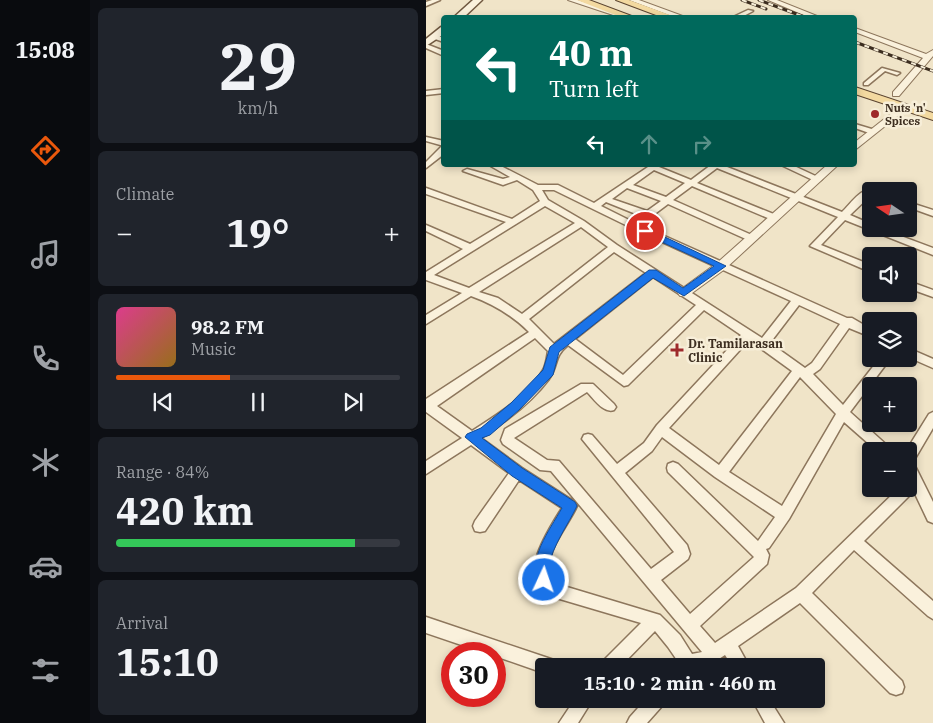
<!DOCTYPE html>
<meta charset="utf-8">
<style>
body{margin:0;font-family:"IBM Plex Serif",serif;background:#20242c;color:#f1f3f6;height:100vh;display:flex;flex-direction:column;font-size:19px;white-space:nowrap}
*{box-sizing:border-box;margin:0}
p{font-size:16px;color:#9ea1a6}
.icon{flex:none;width:28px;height:28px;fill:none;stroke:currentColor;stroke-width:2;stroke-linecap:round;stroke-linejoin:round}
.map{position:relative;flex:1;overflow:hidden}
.side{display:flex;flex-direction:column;gap:8px;padding:8px;background:#0d0f14;width:336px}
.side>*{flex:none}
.guide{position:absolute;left:15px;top:15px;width:416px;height:152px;border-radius:5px;box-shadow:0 2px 8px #0003;background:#00695c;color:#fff;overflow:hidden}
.needle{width:32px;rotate:283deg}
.buttons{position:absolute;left:436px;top:182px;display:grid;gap:10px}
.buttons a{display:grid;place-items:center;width:55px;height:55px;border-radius:5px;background:#171b24;box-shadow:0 2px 8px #0003;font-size:25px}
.speed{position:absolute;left:15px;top:642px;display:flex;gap:10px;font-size:25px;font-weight:700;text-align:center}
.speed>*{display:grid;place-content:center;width:65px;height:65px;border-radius:50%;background:#171b24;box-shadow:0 2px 8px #0003;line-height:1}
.speed .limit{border:8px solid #d22;background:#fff;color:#111}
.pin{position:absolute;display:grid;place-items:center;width:42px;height:42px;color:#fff;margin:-21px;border:2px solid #fff;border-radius:50%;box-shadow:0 1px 5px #0007}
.me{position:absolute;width:55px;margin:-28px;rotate:3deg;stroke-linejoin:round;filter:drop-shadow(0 0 4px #0008)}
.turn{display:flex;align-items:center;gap:18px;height:105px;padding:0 25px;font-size:22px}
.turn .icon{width:65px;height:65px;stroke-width:2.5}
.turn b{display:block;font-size:35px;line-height:42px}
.lanes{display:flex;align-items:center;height:48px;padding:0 25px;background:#0003;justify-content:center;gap:25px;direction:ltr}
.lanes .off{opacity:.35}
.big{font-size:38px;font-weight:800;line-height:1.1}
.side .card{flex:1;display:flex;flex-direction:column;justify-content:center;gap:8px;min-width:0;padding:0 18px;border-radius:8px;background:#20242c}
.side .dial{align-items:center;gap:0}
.dial b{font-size:65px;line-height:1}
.song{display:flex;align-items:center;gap:15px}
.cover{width:60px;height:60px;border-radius:8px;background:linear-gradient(135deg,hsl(330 70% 55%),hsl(40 70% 35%))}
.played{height:5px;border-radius:2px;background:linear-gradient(90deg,#ea580c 40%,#363941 40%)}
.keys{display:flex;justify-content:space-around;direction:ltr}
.heat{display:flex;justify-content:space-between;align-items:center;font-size:28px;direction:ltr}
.charge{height:8px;border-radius:4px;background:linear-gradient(90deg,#34c759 84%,#363941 0)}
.trip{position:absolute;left:109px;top:658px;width:290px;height:50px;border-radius:5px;background:#171b24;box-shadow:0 2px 8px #0003;font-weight:800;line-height:50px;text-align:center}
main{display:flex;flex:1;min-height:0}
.menu{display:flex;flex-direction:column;width:90px;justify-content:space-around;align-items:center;background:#090b0e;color:#9ea1a6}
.menu .icon{width:35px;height:35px}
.menu .on{color:#ea580c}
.menu b{font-size:22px;color:#f1f3f6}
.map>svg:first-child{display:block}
</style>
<main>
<nav class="menu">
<b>15:08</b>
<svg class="icon on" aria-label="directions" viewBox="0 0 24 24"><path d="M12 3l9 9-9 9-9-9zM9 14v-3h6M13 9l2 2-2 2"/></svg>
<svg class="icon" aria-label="music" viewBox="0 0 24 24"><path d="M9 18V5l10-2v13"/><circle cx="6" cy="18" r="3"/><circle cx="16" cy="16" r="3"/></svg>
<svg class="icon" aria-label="phone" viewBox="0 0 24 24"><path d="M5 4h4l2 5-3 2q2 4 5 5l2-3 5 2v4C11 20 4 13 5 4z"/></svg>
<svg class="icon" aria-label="climate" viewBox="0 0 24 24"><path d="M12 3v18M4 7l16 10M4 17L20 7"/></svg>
<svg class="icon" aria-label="car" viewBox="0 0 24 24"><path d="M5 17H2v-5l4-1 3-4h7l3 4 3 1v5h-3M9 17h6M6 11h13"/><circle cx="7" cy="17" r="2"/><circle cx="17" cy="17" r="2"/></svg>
<svg class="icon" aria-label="filters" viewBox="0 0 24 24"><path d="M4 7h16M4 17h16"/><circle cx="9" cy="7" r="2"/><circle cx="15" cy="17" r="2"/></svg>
</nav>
<section class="side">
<div class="card dial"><b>29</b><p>km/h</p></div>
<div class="card"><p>Climate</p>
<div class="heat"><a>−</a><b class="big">19°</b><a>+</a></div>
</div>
<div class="card">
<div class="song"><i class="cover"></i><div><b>98.2 FM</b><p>Music</p></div></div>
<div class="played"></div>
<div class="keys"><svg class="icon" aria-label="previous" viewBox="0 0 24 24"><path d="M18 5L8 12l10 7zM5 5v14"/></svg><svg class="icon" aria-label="pause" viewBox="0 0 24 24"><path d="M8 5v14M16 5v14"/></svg><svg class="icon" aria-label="next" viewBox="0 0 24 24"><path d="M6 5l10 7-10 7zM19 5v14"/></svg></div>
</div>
<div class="card"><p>Range · 84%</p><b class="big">420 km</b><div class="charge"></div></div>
<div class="card"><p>Arrival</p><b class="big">15:10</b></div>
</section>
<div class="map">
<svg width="507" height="723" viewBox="0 0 507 723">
<rect width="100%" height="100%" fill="#f0e4c8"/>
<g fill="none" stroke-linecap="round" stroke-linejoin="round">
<defs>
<g id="minor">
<path d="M6,0H14L0,6V2Z"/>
<path d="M322,10L327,11L314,18H305Z"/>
<path d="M8,35L18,38V42L6,38L5,37Z"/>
<path d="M0,44L18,51V56L0,48Z"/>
<path d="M456,68L474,73L471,75L459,71L442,85H438V83Z"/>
<path d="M18,89V93L0,95V91Z"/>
<path d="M429,124L449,130L450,132L446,134L429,128Z"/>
<path d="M0,137L18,141V146L0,141Z"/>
<path d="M15,147H18V154L0,168V162Z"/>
<path d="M63,165H73L112,185H132L168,203L225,165H234L233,167L265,180L285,165H296L416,212C425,204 436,185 449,191H445V195L424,215L445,224V229H456L507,248V255L419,220L395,245L445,265V272L442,271L384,246L412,217L291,168L271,183L350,215V219H344L266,186L247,200L328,236V240H322L242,204L214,225L421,318H426L445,329V337L423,328L394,369L387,374L417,405L453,359H464L424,412L463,447L465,451H451L418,422L363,519L343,548L340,549L343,555L341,564L274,626L289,643L370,588L472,489H482V484L486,489L483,496L438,541L507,601V619L502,616L428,550L386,593L476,681L478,687L476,693L470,695L464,693L374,603L312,646L323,666H306L299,655L282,666H255L242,647L229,631L195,666H176L178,660L215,623L127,597C87,581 122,531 136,508L93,480L59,531L54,532L49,531L47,526L49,521L83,473L45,445L0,474V461L36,438L0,412V399L103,332C86,315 67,304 45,296L0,324V315L36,293L0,280V272L37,249L0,231V225L44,244L80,222L0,194V188L86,219L114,201L107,190L91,180L77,185L37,171L41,169L77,179L84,177ZM228,170L259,183L240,197L207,185ZM201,188L235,201L221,211L186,199ZM116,190H128L216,233L365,301L336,338L191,245L158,221L122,200ZM180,202L215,216L207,222L175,206ZM119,206L149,223L43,288L8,275ZM155,227L182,247L96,314L72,298L53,292ZM188,252L220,273L128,344L103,319ZM227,277L270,305L197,375L149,339ZM373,305L414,324L386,363L379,368L344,343ZM278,310L315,335L231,425L218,443L191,464L166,435L162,434L158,435L156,439L248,552L225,569L133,461L121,460L88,438L161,392C168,399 178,414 188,410L190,407L188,404L167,384H155L79,429L75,440L77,444L114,470L125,471L276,652L266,654L254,635L234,615L131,584C128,580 123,577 122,571C120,551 143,524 151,506L149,502L96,468L55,438C81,421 105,403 123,379C133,365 127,357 142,345L198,386L202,385ZM109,338L122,351C121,357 120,365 117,370C102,396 71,415 46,431L11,406ZM323,340L366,371L293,465L243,428ZM374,377L410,414L356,506L303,472ZM236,437L289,477L349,517L332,541L252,464L247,462L242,464L241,468L242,472L328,557L264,614L235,580L262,559L264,554L261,545L199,473L226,451Z"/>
<path d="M355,165H366L396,179L392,182L389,181Z"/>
<path d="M482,202L507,210V216L482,207Z"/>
<path d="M482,281L507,290V297L482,288Z"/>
<path d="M482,348L507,359V368L482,357Z"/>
<path d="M507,412V428L487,462L507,502V523L502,521L482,479V451H480L503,414Z"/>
<path d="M0,617L122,658L128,660L130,666H118V673L69,656V654H62L0,633Z"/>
<path d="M149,699H167L152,723H133Z"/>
<path d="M220,699H239L237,705L221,723H201L204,717Z"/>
<path d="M326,699H343L358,723H339Z"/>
</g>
<g id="tertiary">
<path d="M142,0H152L199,16L193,17Z"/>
<path d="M203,0H213L262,18H251Z"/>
<path d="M342,0H351L396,18H385Z"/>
<path d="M429,28L500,54L507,50V56L473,96H467V92L497,58L429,32Z"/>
<path d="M476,105L483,107L429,150V142Z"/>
<path d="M401,165H412L299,269L262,296H254L252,293L254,290L291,263Z"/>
</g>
<g id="secondary">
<path d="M47,0H56L37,18H27Z"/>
<path d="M15,27H18V34L0,46V39Z"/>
</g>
<g id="primary">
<path d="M151,0H163L211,18H197Z"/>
<path d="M190,0H203L252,18H238Z"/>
<path d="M429,87L507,113V120L429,94Z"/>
</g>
</defs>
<!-- minor casing -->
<use href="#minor" stroke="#8d765c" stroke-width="3"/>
<!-- tertiary casing -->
<use href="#tertiary" stroke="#8d765c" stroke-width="2"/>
<!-- secondary casing -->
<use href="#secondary" stroke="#6f573f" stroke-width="3"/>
<!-- primary casing -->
<use href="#primary" stroke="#5b4430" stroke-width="2"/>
<!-- minor -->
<use href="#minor" fill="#faf1dc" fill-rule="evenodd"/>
<!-- tertiary -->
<use href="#tertiary" fill="#faf1dc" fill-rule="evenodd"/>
<!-- secondary -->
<use href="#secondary" fill="#faf1dc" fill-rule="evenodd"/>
<!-- primary -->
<use href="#primary" fill="#f3d9a0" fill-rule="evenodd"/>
<defs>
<g id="rail">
<path d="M316,0L340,9"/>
<path d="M333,0L381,18"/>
<path d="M429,42L507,71"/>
</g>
</defs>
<!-- rail casing -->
<use href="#rail" stroke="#3d2e20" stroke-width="3"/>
<!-- rail -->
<use href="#rail" stroke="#f7eed8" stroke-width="2" stroke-dasharray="5" stroke-linecap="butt"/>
</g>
<!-- route -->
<path fill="#1a73e8" stroke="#114b97" d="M216,229H222L300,266L258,296L227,278L133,352L127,375L93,410L64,435L56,438L96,468L149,502L151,506C142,525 126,546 123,567C121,574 126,579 123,586L118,588L112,586C101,559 123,531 136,508L86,476L39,437L41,434L55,428L85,403L117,370L124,347L223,270H230L257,288L288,266L216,233Z"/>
<!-- markers -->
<g fill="#9e2a2b" stroke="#f7eed8" stroke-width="2">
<circle cx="449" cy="114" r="5"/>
<path d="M248.5 342.5h5v5h5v5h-5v5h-5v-5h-5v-5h5z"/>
</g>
<g text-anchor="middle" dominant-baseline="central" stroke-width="5" stroke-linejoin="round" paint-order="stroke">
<!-- far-poi labels -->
<g font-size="11" font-weight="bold" fill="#3d2e20" stroke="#f7eed8" text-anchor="start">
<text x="459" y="108">Nuts 'n'<tspan x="459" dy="13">Spices</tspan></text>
</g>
<!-- poi labels -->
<g font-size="12" font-weight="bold" fill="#3d2e20" stroke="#f7eed8" text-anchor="start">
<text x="262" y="343">Dr. Tamilarasan<tspan x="262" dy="14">Clinic</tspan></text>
</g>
</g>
</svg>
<div class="buttons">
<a><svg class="needle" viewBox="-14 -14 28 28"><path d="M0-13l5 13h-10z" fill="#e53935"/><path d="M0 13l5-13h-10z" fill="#9ea1a6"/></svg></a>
<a><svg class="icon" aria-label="sound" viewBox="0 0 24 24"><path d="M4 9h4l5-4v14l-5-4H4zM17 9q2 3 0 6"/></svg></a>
<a><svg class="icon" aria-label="layers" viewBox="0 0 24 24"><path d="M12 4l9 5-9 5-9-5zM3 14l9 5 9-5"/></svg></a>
<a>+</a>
<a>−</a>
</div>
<div class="speed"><div class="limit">30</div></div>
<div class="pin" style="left:219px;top:231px;background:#d93025"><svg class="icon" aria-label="arrive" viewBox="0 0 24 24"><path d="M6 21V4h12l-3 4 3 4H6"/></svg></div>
<svg class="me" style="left:118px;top:580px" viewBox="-20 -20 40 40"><circle r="17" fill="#1a73e8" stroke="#fff" stroke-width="3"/><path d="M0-11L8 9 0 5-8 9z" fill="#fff"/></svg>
<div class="trip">15:10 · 2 min · 460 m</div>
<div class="guide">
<div class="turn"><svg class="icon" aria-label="left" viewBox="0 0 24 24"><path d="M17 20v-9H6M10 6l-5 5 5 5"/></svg><div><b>40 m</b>Turn left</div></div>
<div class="lanes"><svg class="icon" aria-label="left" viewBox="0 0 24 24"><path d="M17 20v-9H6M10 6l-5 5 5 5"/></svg><svg class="icon off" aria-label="ahead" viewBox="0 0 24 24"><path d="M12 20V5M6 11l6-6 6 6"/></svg><svg class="icon off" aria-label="right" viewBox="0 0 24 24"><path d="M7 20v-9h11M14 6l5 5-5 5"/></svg></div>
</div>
</div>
</main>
